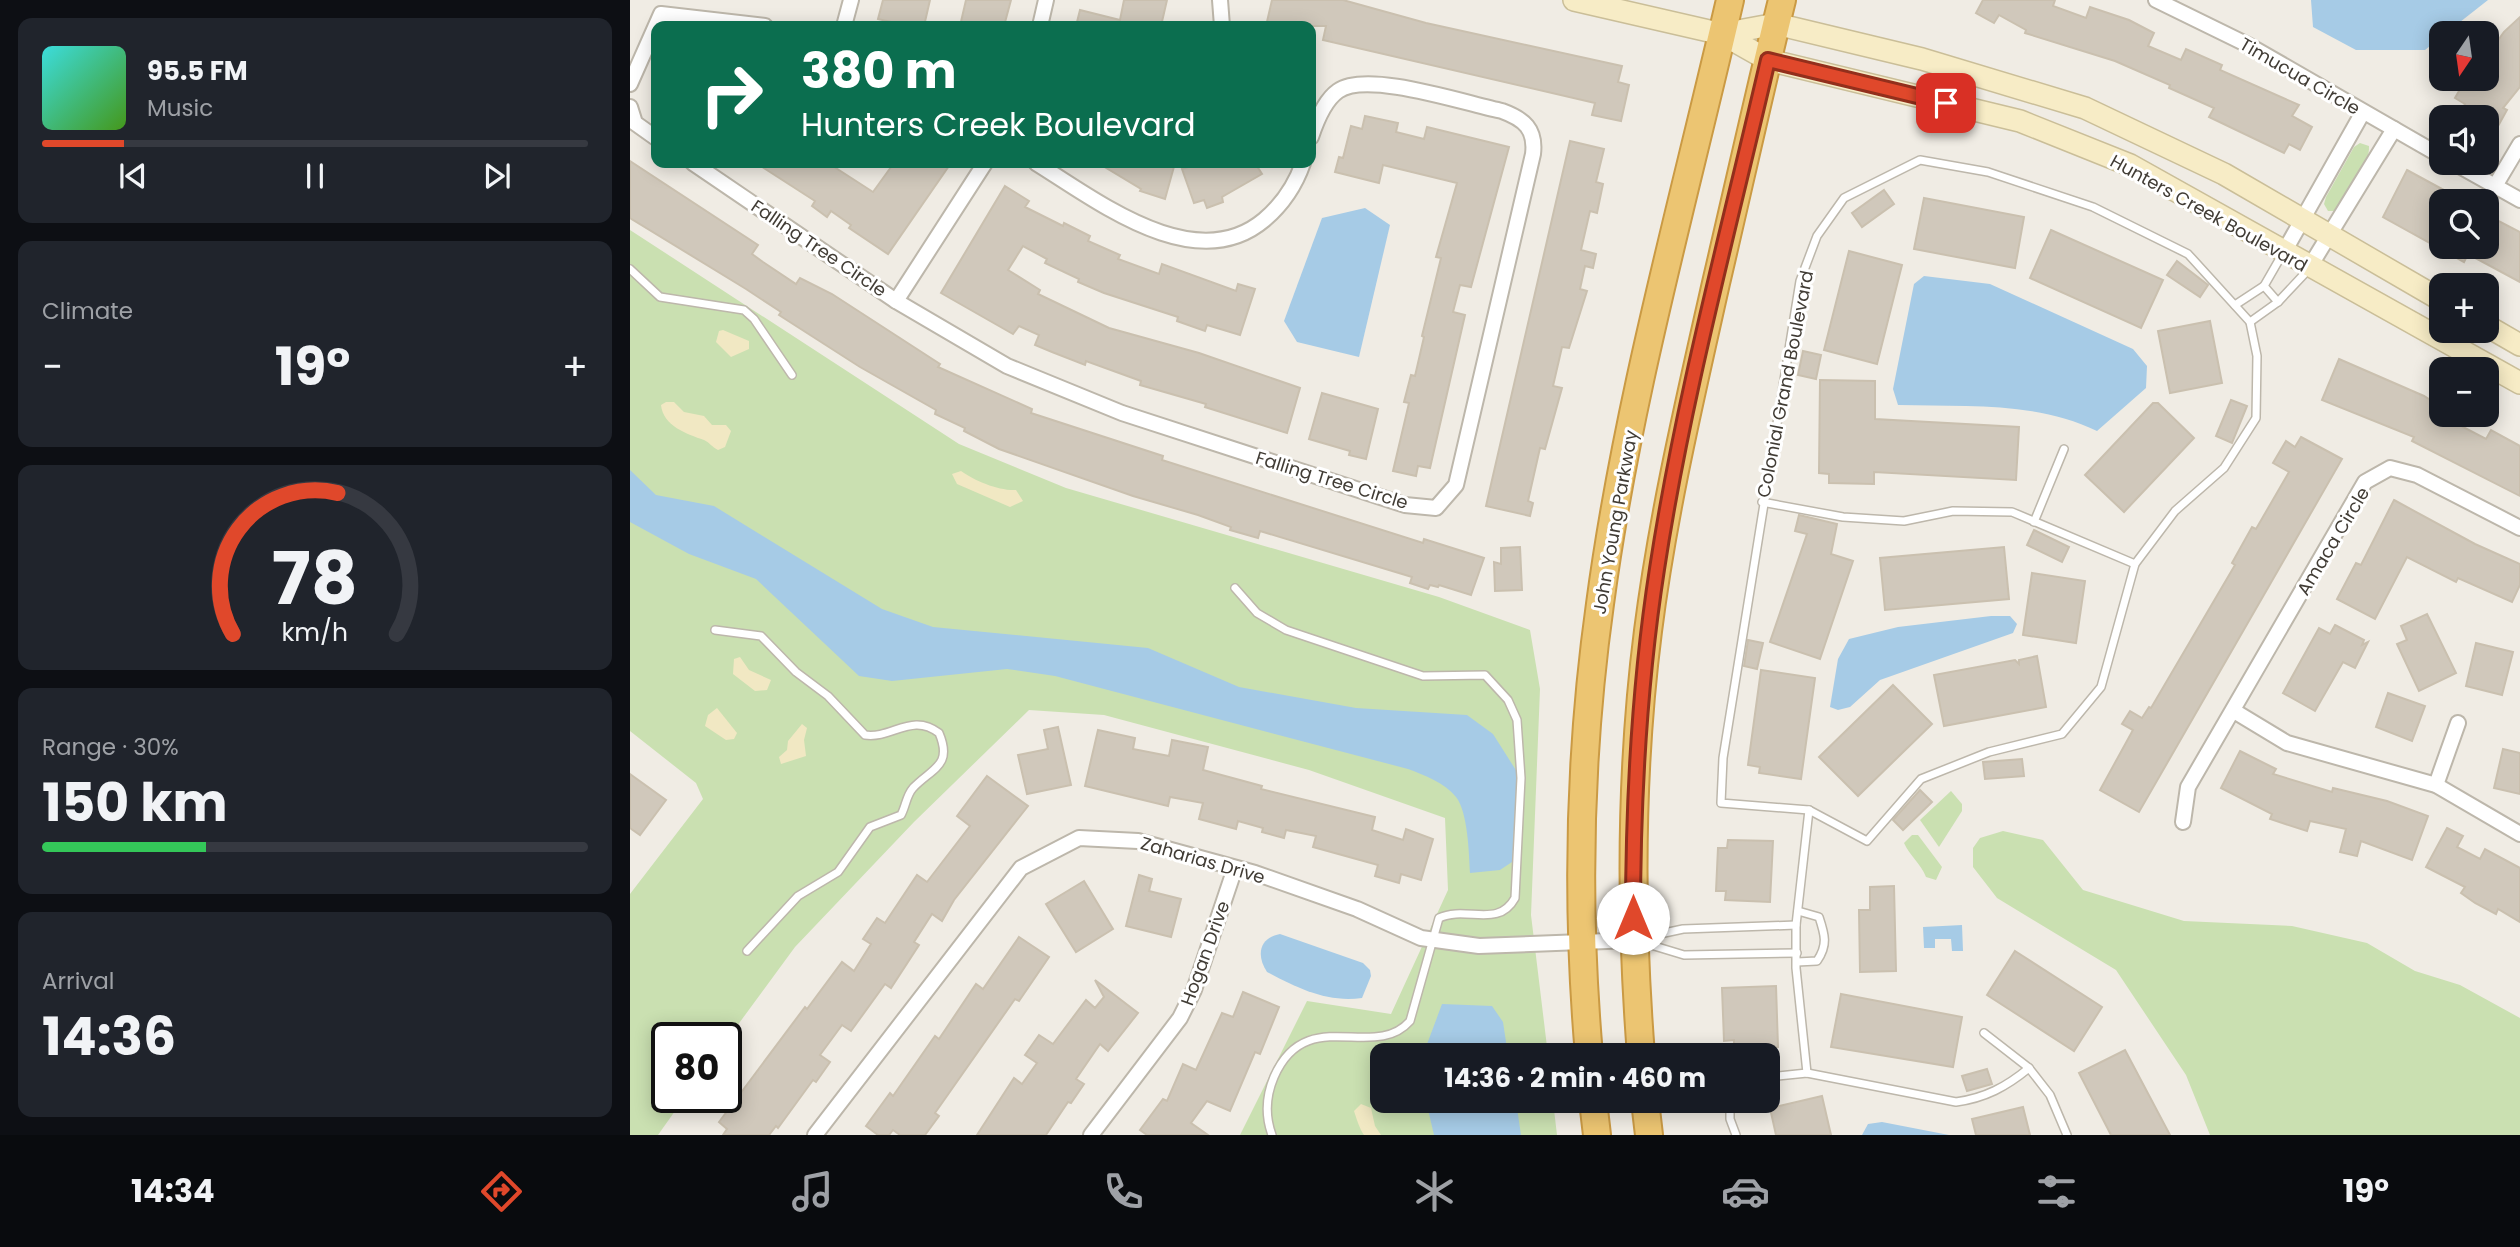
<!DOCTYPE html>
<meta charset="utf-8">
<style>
body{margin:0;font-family:Poppins,sans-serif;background:#20242c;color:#f1f3f6;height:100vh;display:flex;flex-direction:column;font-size:26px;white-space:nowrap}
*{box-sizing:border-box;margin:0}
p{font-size:23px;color:#9ea1a6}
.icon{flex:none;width:38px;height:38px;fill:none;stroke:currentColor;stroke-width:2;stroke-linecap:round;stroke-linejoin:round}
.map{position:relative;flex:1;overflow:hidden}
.drawer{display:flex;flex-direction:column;gap:18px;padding:18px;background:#0d0f14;width:630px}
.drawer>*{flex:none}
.hud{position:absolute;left:21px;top:21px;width:665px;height:147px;border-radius:14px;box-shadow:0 4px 18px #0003;background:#0b6e4f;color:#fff;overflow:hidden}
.needle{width:46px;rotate:193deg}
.tools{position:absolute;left:1799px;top:21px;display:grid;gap:14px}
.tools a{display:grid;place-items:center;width:70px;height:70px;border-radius:14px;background:#171b24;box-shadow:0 4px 18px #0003;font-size:35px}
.speed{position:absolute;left:21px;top:1022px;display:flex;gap:14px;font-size:35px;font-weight:700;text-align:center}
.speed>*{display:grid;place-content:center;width:91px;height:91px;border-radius:50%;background:#171b24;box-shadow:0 4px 18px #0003;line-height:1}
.speed .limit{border:4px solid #111;border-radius:10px;background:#fff;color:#111}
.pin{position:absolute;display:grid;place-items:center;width:60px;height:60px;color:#fff;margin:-30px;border-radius:14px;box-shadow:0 4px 10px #0006}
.me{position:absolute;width:77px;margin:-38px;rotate:0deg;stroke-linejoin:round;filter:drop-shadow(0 0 5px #0008)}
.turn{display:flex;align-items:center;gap:24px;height:147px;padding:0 35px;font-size:32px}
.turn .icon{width:91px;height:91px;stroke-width:2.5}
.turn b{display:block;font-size:49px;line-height:60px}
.big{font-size:52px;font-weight:700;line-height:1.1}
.drawer .card{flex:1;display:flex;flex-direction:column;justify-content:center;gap:10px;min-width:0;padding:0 24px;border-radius:14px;background:#20242c}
.drawer .dial{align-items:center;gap:0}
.dial svg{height:182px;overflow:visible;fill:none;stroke:#363941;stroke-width:7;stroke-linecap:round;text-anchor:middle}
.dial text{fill:#f1f3f6;stroke:none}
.song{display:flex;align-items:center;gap:21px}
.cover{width:84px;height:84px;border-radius:10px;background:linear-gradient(135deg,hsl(180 70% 55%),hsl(100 70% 35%))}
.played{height:7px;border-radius:4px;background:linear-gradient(90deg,#e0482b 15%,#363941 15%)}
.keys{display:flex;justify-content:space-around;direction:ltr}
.heat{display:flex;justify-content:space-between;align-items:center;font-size:38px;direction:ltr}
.charge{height:10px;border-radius:5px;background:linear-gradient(90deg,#34c759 30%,#363941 0)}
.trip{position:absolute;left:740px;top:1043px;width:410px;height:70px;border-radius:14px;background:#171b24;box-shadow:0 4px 18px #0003;font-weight:700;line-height:70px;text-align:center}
.dock{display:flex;height:112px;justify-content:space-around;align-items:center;background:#090b0e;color:#9ea1a6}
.dock .icon{width:49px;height:49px}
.dock .active{color:#e0482b}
.dock b{font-size:32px;color:#f1f3f6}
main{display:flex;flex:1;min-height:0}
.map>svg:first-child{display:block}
</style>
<main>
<section class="drawer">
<div class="card">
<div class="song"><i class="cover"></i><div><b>95.5 FM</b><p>Music</p></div></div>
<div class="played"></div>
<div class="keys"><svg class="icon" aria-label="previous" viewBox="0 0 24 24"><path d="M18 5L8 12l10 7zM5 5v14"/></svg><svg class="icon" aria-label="pause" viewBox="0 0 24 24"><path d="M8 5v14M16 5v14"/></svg><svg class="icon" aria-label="next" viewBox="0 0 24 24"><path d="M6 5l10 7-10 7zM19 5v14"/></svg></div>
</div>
<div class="card"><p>Climate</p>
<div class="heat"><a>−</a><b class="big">19°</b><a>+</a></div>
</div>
<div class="card dial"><svg viewBox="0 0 100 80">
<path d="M14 69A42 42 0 1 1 86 69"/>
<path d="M14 69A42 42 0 0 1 60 7" stroke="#e0482b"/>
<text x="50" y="56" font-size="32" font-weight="700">78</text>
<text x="50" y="72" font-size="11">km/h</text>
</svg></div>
<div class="card"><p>Range · 30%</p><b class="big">150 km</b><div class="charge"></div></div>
<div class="card"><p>Arrival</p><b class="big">14:36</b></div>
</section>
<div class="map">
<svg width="1890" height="1135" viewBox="0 0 1890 1135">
<rect width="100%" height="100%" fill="#f0ece4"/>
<!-- green -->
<g fill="#cae0b1">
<path d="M1730,143L1739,146C1740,166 1718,197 1705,211H1698L1694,204L1696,197L1724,147Z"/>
<path d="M0,230L329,444L436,488L809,597L900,630L910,689L901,915L918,1055H752V1101H923L927,1135H610L677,1001L761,1014L818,890L815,818L679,770L474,715L399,710L284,822L165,947L96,1041V1038H37V1097H55L28,1135H0V894L73,799L66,783L0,731Z"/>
<path d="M1321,791L1332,804V811L1309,847L1290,820Z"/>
<path d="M1373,831L1413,840L1453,890L1554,921L1662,926L1737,943L1785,971L1830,985L1890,1018V1135H1580L1556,1075L1486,970L1367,898L1343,867V848L1350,838Z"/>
<path d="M1282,835H1288L1312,867L1306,880L1296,877C1291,864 1280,856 1274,843Z"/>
</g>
<!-- sand -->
<g fill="#f1e8c3">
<path d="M93,330L119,341V349L101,357L86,342L89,331Z"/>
<path d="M36,402H44L54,412L74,416L82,425H96L101,431L95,447L88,450C82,447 79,442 74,440C57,434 33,426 31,405Z"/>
<path d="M331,471C345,481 369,491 386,490L393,501L380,507L327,484L322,474Z"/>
<path d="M110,657L119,670L141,680L137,690L125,691L103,674L104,659Z"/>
<path d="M87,708L107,733L104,739L96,740L75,726L78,715Z"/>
<path d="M172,724L177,728L174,740L176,756L151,764L149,757L157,750L158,741Z"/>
<path d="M731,1104L741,1108L745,1126L751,1135H734C730,1130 726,1117 724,1111Z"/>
</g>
<!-- water -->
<g fill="#a6cbe6">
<path d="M1681,0H1858L1816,33H1811V37L1795,50H1726L1683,27Z"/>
<path d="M735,208L760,225L729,357L667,342L654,321L692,218Z"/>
<path d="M1294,276L1360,284L1503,349L1517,366L1516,388L1467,431C1406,401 1335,407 1268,405L1263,389L1284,284Z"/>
<path d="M0,470L26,495L84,506L252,609L303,627L518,648L609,687L726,708L837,715L863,734L889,775L888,821L882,862L870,870L840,873C839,854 838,812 826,797C815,783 794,775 778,769L425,676L377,669L262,681L229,676L126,579L59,554L0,522Z"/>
<path d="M1361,616H1380L1387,624L1383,633L1250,680L1220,707L1208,710L1200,707L1208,659L1219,639L1268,627Z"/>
<path d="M1332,925L1333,951H1322L1321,939H1305V948H1294L1293,927Z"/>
<path d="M650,934L733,963L740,970L741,976L732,998C697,1003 667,988 637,972C626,955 629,938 650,934Z"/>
<path d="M812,1004L862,1006L873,1022L878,1055H793Z"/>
<path d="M796,1101H886L891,1135H804Z"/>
<path d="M1252,1122L1319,1135H1232L1238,1124Z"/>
</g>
<!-- building -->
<g fill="#d0c8bb" stroke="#cac0af" stroke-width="2">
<path d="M253,0H300L294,26H260L261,22L248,19Z"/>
<path d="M336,0H381L374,26H330Z"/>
<path d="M494,0H537L531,26H446L450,10L490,20Z"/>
<path d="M642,0H713L796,23L992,66L988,82L999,85L991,121L962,115L965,103L693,40L696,26H636Z"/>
<path d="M1353,0H1425L1423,6L1456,18L1460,7L1499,20L1524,33L1518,46L1551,60L1556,49L1592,65L1590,70L1669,105L1662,116L1682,127L1670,150L1659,144L1654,153L1579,117L1584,108L1539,88L1540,85L1485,61L1395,33L1396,30L1369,15L1364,23L1346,13Z"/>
<path d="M1890,17V87L1873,108L1877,110L1857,146V117H1828L1835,104L1825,98L1836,79H1857V56L1874,32Z"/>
<path d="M735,116L768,123L766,132L794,139L797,127L879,147L841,287L830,285L823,312L835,315L800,468L788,466L786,476L763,471L779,403L774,402L781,375L785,376L794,337L792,336L811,258L806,257L827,183L753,165L749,183L705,172L709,157L713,158L721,126L732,129Z"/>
<path d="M940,141L974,149L966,182L973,184L967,213L960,211L951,250L966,254L963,268L955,266L950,289L957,291L939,348L932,347L923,386L932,388L915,449L910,448L898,501L903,503L900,516L856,506Z"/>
<path d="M0,161L128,245L122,254L133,262L166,284L170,278L202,294L310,364L308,367L402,409L401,413L533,456L532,460L793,543L794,539L854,558L841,595L809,585L808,587L800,585L798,589L780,583L782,577L630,531L628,538L600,530L601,527L568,515L503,496L369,449L334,431L335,428L305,414L306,410L230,367L149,315L151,312L116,289L0,218Z"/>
<path d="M126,163H198L243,192L264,163H321L258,254L219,228L221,225L201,211L197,217L182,206L185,201Z"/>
<path d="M468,163H545L535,199L510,191L511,189Z"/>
<path d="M572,163H625L632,174L592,197L593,202L577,208L574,200L564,203L552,169Z"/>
<path d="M1777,170L1834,201H1811V247H1857V215L1890,232V282L1838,254L1834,262L1753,217Z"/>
<path d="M375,186L399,201L395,207L433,226L434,223L460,236L458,241L490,255L488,259L529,274L532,264L606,291L608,284L625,289L610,335L577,325L575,331L547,321L548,317L474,293L448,282L449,279L415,263L417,259L393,246L378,270L410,290L408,294L479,328L569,353L670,388L657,433L575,407L576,404L510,385L511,381L456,361L455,365L422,352L405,345L409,335L389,326L383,334L311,293Z"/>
<path d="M1254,190L1264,204L1232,227L1222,213Z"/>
<path d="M1294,198L1394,217L1385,268L1284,249Z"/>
<path d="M1421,230L1533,280L1511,328L1400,278Z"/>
<path d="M1219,251L1272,265L1247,364L1194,350Z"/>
<path d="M1547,261L1578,285L1570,297L1537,275Z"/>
<path d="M1580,321L1592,383L1540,393L1528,331Z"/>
<path d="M1173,351L1191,355L1186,379L1168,375Z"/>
<path d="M1709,359L1794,396L1811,407V415H1826L1837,420L1833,427L1856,439L1861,430L1890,446V496L1782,441L1784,437L1692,400Z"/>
<path d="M1190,380L1245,381V419L1389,427L1386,480L1244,472V484L1199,483V474L1189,473Z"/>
<path d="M692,393L748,409L736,459L719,455L720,451L679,439Z"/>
<path d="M1601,400L1617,406L1602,443L1586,436Z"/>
<path d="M1523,403H1528L1564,438L1494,512L1455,475Z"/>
<path d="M1671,437L1712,459L1509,812L1470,790L1503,730L1492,724L1500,711L1512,718L1519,707L1521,708L1605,565L1602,563L1622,527L1626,529L1659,472L1643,463L1656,441L1665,447Z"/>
<path d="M1764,500L1845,544L1890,564V585L1882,602L1828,578L1826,582L1777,557L1745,619L1707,599L1726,563L1731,565Z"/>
<path d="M1169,515L1207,524L1201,554L1223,561L1190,659L1140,642L1177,534L1165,531Z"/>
<path d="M1404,530L1439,547L1432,562L1397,545Z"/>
<path d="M890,547L892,590L865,591L864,562L871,564V548Z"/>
<path d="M1374,547L1379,599L1255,610L1250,558Z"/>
<path d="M1402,573L1455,581L1446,643L1393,635Z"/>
<path d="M1797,614L1826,673L1789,691L1767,644L1777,640L1771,626Z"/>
<path d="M1705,625L1734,640L1732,645L1738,642L1725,668L1713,662L1685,711L1653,693L1689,628L1700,634Z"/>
<path d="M1118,640L1133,643L1127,669L1114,666Z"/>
<path d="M1846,643L1883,652L1872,695L1836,686Z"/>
<path d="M1407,656L1416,707L1314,726L1304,675L1385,660L1389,664V660Z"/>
<path d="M1131,670L1185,678L1171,779L1129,773L1130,767L1118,765Z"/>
<path d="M1263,685L1302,724L1228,796L1189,757Z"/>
<path d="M1758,693L1795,706L1782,741L1746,727Z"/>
<path d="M428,727L441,785L397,794L388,755L418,749L414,730Z"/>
<path d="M468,730L505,738L503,749L539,756L542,740L578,747L573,770L632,786L631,789L745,817L742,830L773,840L776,829L803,839L791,880L771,874L769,883L745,876L748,865L683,847L686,836L656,830L654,838L632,832L633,828L608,821L606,829L569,819L573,803L540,797L538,806L455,786Z"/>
<path d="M1873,749L1890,753V794L1864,788Z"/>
<path d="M1610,751L1646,769L1643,774L1702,792L1703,788L1757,801L1798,816L1782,860L1731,841L1727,856L1710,852L1716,829L1680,821L1677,831L1640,819L1642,814L1591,788Z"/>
<path d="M1392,759L1394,776L1355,779L1353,762Z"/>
<path d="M0,774L36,800L10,835L0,828Z"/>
<path d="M357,776L398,806L324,900L312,921L302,914L284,942L289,945L261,988L255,984L221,1031L212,1025L190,1055L200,1062L186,1082L183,1080L148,1128L146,1126L139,1135H93L97,1129L89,1122L175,1007L177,1009L212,962L224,971L241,944L233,939L247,918L255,923L287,875L297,882L340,826L327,816Z"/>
<path d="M1290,790L1302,802L1273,830L1263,820Z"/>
<path d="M1817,828L1833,836L1827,847L1850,859L1855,849L1890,868V922L1868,909L1866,914L1845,903L1831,893L1835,887L1796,867Z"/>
<path d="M1098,840L1143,841L1140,902L1095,900L1096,891H1086L1088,848H1097Z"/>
<path d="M509,875L522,879L519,891L551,899L541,937L496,926Z"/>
<path d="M454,881L483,929L446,952L416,904Z"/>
<path d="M1264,886L1266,971L1230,972L1229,910H1240V887Z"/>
<path d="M389,937L419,957L389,1001L385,999L305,1113L309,1116L295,1135H270L263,1130L259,1135H248L236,1126L260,1093L263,1096L305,1036L309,1039L346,984L353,989Z"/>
<path d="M1385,951L1472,1007L1444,1051L1357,995Z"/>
<path d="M465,980L508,1013L478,1051L470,1044L446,1079L454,1084L441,1103L438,1102L416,1135H347L384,1078L392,1084L407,1063L395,1055L409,1035L423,1044L456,1000L465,1008L474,997Z"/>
<path d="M1146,986L1148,1047L1104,1048V1040L1094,1041L1092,988Z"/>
<path d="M613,992L649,1007L630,1054L625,1052L600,1111L577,1101L561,1123L578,1135H517L510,1130L533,1099L537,1101L553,1064L566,1070L592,1013L603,1017Z"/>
<path d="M1211,994L1332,1017L1323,1067L1201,1047Z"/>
<path d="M1495,1050L1540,1135H1481L1449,1073Z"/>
<path d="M1357,1069L1362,1084L1337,1091L1332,1076Z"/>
<path d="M1192,1096L1201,1135H1146L1140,1108Z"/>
<path d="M1393,1107L1400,1135H1346L1342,1119Z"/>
</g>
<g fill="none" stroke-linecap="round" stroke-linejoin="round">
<defs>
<g id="lane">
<path d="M1290,160L1358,172L1463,207L1558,254L1620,322L1627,356L1626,418L1594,468L1545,511L1505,564L1471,687L1432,734L1359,752L1291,779L1237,841L1179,810L1091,803L1093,758L1170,281L1187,236L1214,198Z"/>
<path d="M0,269L30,297L114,310L124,319L162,375"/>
<path d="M1634,286L1648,302"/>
<path d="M1605,305L1634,286L1653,253"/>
<path d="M1620,322L1648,302L1679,269"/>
<path d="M1132,502L1213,517L1274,521L1323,511L1382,512L1505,564"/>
<path d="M1404,522L1434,449"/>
<path d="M605,588L627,613L656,630L793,676L855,675L878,700L887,720L891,778L885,898C868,929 836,905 809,918L780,1021C744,1062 676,1003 644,1077C636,1096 635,1116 642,1135"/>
<path d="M85,630L131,636L166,672L198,696L235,735C262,739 282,712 309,733C323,766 302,768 283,788C276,796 276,806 271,815L240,827L208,872L168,896L117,951"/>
<path d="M1011,938L1053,929L1166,925"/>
<path d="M1011,942L1054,955L1167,953"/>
<path d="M1167,962L1187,961C1198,945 1195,935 1189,917L1168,911"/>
<path d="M1354,1033L1399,1068"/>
<path d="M1177,1073L1166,968V925L1179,810"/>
<path d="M1138,1077L1177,1073L1326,1102C1355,1098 1376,1087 1399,1068L1420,1095L1437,1135"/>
<path d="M1100,1101V1119L1106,1135"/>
</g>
<g id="street">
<path d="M590,0L592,26"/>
<path d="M1526,0L1618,45L1811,156"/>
<path d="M214,26L221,0"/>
<path d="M410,26L416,0"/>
<path d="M0,84L31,14L135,26"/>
<path d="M0,107L5,123L26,138"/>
<path d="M63,163L266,301L377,366L492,413L775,505L806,508L826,485L903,154C906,129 894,119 872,111C837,104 737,70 708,91C695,100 686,122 681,137"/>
<path d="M406,163C466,200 565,278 634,220C653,204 665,186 673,163"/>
<path d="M1824,163L1890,200"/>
<path d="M1865,186L1890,144"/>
<path d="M1654,252L1733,112"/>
<path d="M1679,268L1764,129"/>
<path d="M266,301L355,163"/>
<path d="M1604,711L1657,743L1806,785L1890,834"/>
<path d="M1806,785L1828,723"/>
<path d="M1553,822L1558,787L1735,482L1760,468L1787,475L1890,528"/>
<path d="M185,1135L391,868L449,838L508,841L625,873L727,909L791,938L849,946L1003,940"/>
<path d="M461,1135L550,1018L564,990L605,868"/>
</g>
<g id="secondary">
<path d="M944,0L1092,34L1138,60L1390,121L1500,165L1890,383"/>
<path d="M1092,34L1146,24L1292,59L1455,108L1594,174L1811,300"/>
<path d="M1857,326L1890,345"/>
</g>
<g id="highway">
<path d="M959,1055C946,905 949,754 970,604C997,401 1054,200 1100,0"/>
<path d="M1011,1055C1000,914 1000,772 1018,631C1033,513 1060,399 1086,283C1108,189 1129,94 1152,0"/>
<path d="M963,1101L967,1135"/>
<path d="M1015,1101L1019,1135"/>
</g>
</defs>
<!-- lane casing -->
<use href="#lane" stroke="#bdb7ab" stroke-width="10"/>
<!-- street casing -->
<use href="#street" stroke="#bdb7ab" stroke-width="18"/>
<!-- secondary casing -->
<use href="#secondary" stroke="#cabe98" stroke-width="24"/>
<!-- highway casing -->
<use href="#highway" stroke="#ca9a44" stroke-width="30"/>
<!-- lane -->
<use href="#lane" stroke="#fff" stroke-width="7"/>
<!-- street -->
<use href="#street" stroke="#fff" stroke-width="14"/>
<!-- secondary -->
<use href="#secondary" stroke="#f7ecc6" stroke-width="21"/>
<!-- highway -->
<use href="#highway" stroke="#ecc572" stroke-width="26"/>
</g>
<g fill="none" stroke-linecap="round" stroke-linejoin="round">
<defs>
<path id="route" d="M1003,918C1003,801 1009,685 1027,569C1053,398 1099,229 1138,60L1316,103"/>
</defs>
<!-- route casing -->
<use href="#route" stroke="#922f1c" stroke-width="18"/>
<!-- route -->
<use href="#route" stroke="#e0482b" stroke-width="12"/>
</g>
<g text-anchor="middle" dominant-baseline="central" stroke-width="6" stroke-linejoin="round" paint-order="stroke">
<!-- street labels -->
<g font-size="18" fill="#413c35" stroke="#fff">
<text transform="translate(1670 76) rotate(30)">Timucua Circle</text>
<text transform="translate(1579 213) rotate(29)">Hunters Creek Boulevard</text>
<text transform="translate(189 248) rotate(34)">Falling Tree Circle</text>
<text transform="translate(1155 384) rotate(-79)">Colonial Grand Boulevard</text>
<text transform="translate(702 480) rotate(17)">Falling Tree Circle</text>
<text transform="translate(985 522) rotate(-80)">John Young Parkway</text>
<text transform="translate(1703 541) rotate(-59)">Amaca Circle</text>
<text transform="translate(573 860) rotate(16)">Zaharias Drive</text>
<text transform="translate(575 953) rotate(-70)">Hogan Drive</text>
</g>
</g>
</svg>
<div class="tools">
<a><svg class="needle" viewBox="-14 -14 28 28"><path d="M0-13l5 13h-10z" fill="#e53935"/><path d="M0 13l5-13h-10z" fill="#9ea1a6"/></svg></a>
<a><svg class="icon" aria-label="sound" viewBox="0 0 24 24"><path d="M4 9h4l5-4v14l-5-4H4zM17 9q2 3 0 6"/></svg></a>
<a><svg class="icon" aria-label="search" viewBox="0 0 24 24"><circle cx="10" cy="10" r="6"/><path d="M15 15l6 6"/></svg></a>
<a>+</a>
<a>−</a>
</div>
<div class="speed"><div class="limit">80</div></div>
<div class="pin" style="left:1316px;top:103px;background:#d93025"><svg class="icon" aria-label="arrive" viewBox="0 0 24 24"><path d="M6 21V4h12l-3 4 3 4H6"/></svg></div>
<svg class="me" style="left:1003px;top:918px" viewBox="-20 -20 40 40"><circle r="19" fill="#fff"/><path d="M0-13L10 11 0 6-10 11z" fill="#e0482b"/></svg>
<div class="trip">14:36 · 2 min · 460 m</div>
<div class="hud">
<div class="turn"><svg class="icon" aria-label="right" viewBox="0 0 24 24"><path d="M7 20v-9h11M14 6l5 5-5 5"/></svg><div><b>380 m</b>Hunters Creek Boulevard</div></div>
</div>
</div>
</main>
<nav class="dock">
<b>14:34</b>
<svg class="icon active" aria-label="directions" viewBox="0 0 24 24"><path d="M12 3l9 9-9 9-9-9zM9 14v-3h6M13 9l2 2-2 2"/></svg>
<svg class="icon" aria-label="music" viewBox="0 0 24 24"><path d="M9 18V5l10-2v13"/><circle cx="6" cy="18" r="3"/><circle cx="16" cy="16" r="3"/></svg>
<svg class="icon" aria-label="phone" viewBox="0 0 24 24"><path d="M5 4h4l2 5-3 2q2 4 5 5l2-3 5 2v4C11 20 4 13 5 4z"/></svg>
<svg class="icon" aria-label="climate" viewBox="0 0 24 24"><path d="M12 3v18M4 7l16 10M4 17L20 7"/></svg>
<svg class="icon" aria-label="car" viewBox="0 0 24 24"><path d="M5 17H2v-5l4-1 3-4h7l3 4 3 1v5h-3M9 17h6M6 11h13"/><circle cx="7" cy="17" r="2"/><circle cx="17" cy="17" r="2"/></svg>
<svg class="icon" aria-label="filters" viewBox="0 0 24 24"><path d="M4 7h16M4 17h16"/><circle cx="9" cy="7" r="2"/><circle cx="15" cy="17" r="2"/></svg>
<b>19°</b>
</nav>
